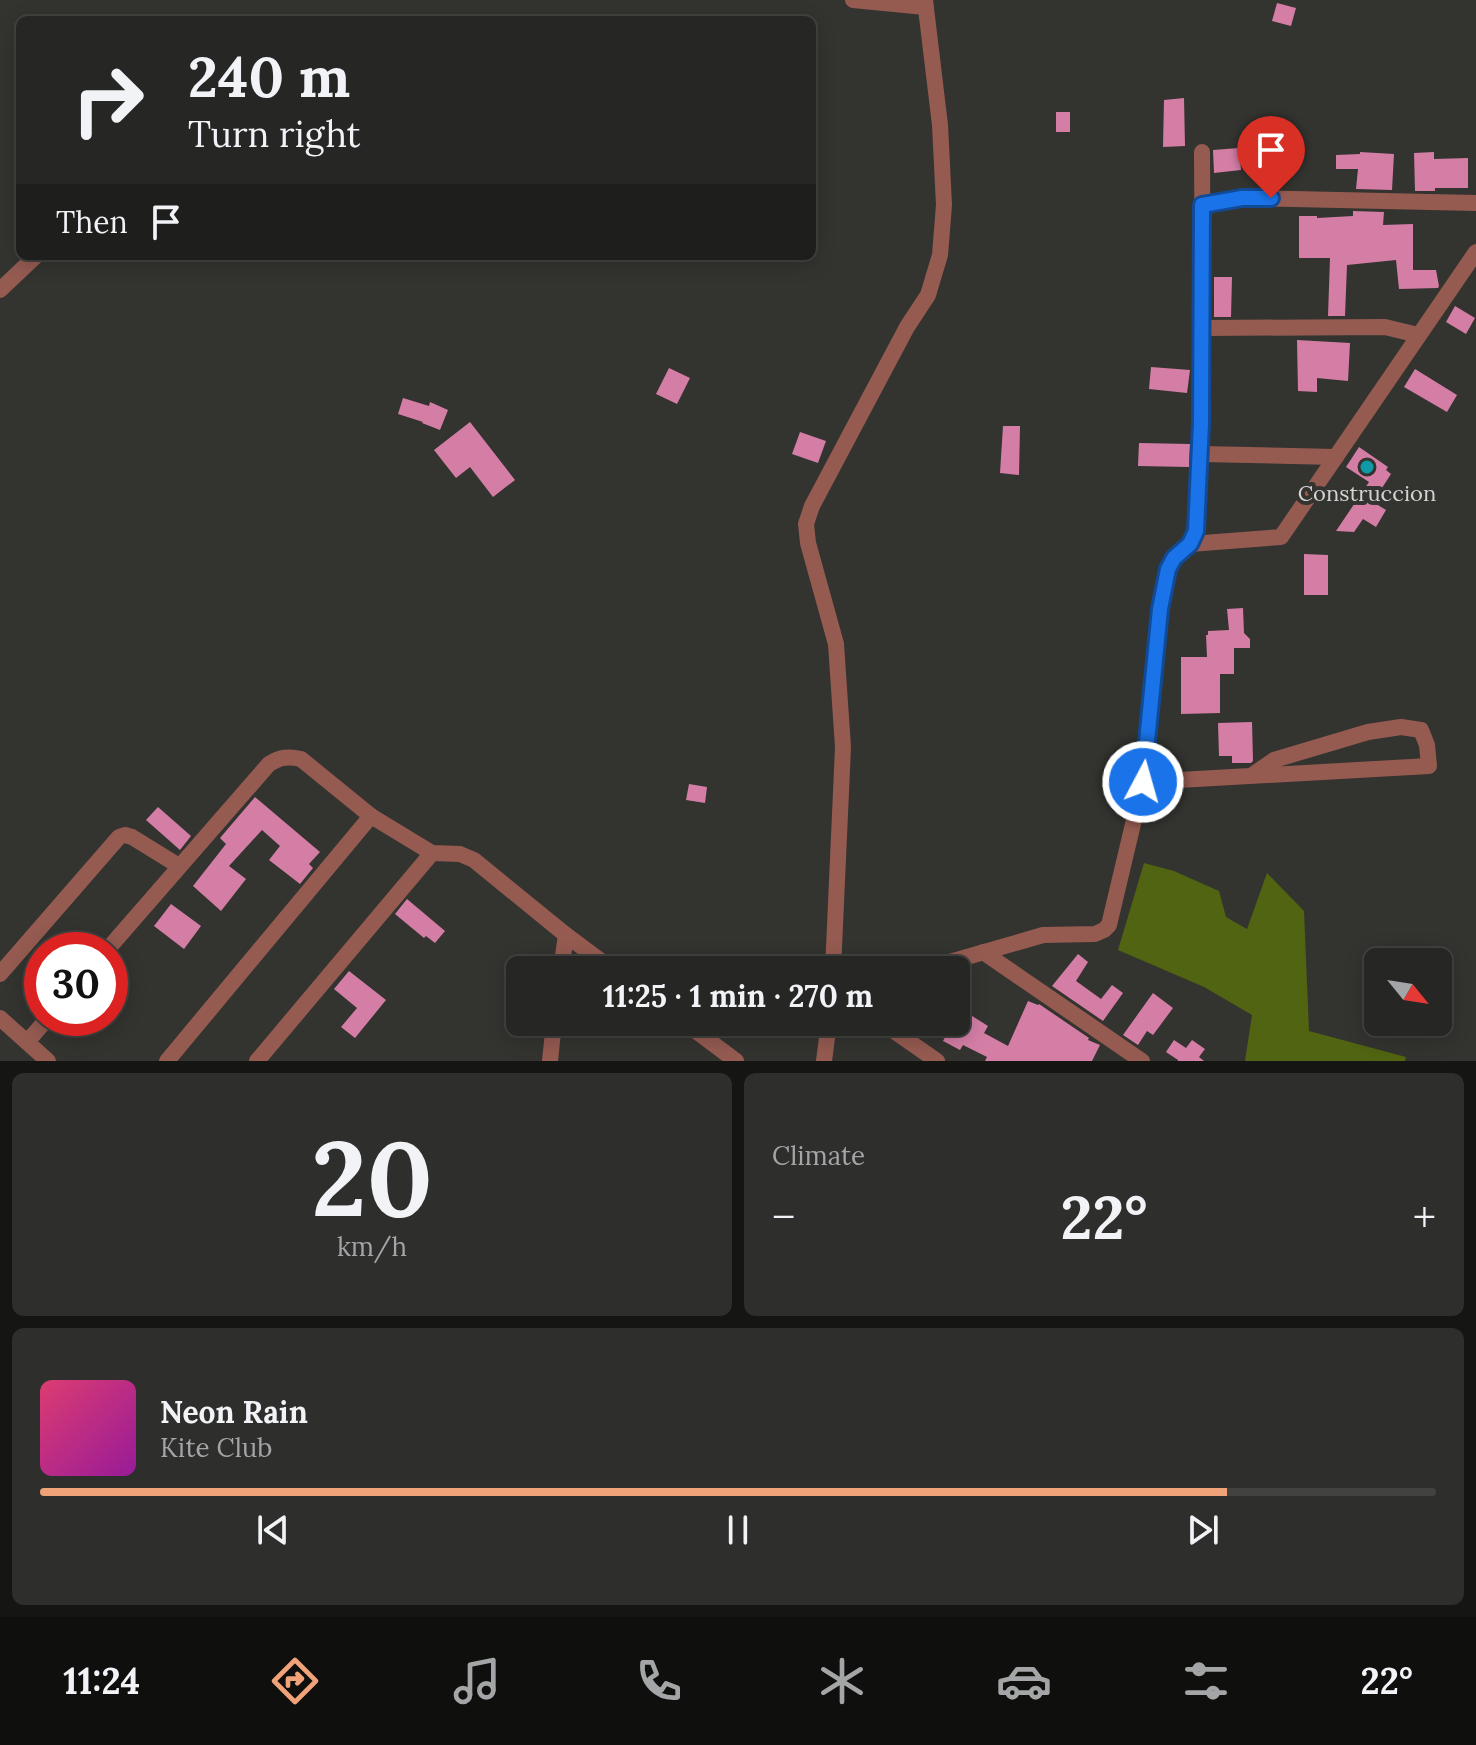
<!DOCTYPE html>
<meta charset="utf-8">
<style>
body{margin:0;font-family:Lora,serif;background:#2e2e2c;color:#f1f3f6;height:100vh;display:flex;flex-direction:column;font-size:30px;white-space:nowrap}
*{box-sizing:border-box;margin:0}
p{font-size:26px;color:#a4a5a6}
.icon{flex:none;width:44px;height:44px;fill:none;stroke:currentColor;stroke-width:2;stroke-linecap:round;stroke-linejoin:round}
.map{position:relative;height:1061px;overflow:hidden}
.drawer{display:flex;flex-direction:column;gap:12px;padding:12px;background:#151514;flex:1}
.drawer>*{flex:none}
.hud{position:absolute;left:16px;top:16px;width:800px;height:244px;border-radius:12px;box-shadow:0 4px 20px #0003,0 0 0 2px #424341;background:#262624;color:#f1f3f6;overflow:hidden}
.needle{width:52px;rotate:120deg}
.buttons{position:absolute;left:1364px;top:948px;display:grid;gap:16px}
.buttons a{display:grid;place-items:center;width:88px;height:88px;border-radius:12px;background:#262624;box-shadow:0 4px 20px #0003,0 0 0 2px #424341;font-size:40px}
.speed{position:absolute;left:24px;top:932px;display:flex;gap:16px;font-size:40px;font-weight:700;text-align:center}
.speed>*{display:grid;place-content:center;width:104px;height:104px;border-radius:50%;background:#262624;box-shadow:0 4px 20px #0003,0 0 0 2px #424341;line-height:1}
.speed .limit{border:12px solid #d22;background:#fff;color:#111}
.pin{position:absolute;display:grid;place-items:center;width:68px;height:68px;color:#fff;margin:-82px -34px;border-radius:50% 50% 50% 0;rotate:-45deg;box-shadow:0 0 8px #0007}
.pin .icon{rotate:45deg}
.me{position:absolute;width:88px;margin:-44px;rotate:6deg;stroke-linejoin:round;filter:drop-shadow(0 0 6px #0008)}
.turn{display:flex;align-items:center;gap:28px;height:168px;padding:0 40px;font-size:36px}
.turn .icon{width:104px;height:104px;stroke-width:2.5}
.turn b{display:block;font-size:56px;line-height:68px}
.then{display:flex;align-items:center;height:76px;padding:0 40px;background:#0003;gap:16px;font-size:30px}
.big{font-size:60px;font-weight:700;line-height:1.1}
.drawer .card{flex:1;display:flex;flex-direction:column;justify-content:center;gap:12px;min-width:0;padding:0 28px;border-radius:12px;background:#2e2e2c}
.drawer .dial{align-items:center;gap:0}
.dial b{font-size:104px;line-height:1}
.song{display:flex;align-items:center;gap:24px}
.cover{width:96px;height:96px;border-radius:12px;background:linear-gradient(135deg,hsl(340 70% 55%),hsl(300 70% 35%))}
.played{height:8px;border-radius:4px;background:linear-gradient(90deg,#f0a279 85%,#424341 85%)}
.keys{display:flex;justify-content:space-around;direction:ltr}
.heat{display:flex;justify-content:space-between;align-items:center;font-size:44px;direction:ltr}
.drawer .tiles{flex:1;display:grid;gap:12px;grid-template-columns:1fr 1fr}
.card:last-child{grid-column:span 2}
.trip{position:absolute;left:506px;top:956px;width:464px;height:80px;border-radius:12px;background:#262624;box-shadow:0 4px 20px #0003,0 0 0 2px #424341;font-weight:700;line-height:80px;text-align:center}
.dock{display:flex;height:128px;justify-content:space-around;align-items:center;background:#0f0f0e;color:#a4a5a6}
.dock .icon{width:56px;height:56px}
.dock .current{color:#f0a279}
.dock b{font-size:36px;color:#f1f3f6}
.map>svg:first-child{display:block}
</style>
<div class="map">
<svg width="1476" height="1061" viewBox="0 0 1476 1061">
<rect width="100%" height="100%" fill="#333330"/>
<!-- green -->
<path fill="#506411" d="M1144,863L1174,871L1219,891L1226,917L1247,929L1267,873L1304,911L1309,1031L1406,1057L1405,1061H1245L1252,1015L1204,987L1118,950Z"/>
<!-- building -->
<g fill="#d47ea6">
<path d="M1277,3L1296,8L1291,26L1272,21Z"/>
<path d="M1184,98L1185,146L1163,147L1164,100Z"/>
<rect x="1056" y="112" width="14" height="20"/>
<path d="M1239,148L1241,170L1214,173L1213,150Z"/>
<path d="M1360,152L1394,154L1392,190L1356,189L1358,169H1336V155L1360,154Z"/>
<path d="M1434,152V159L1468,158V188H1435V191H1415L1414,153Z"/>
<path d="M1353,211L1384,212L1383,225L1413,224V270H1436L1439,286L1438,288L1399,289L1396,260L1347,265L1345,316H1328L1330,258H1299V216H1317V218L1353,216Z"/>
<path d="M1214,277H1232L1231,317H1214Z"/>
<path d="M1455,306L1475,318L1466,334L1446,322Z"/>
<path d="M1297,340L1350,343L1348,381L1317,378V392L1298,391Z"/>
<path d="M1151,367L1190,370L1187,393L1149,389Z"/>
<path d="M669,368L690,378L677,404L656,394Z"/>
<path d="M1415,369L1457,395L1447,412L1404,387Z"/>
<path d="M403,398L429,406L430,402L448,410L440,430L422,423L423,422L398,414Z"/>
<path d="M470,422L515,480L493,497L470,467L456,478L434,450Z"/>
<path d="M1003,426H1020L1019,475L1000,473Z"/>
<path d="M800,432L826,441L818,463L792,454Z"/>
<path d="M1139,443L1190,444L1189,467L1138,466Z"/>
<path d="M1359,447L1388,467L1386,470L1391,474L1373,502L1386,510L1376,527L1363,519L1354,532L1336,531L1369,482L1346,467Z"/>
<path d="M1304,554L1328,555V595H1304Z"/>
<path d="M1243,608L1244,633L1250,639V648H1234V674H1220V713L1181,714V657H1207L1206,635H1208V631L1229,630L1227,609Z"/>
<path d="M1252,722L1253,761L1251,763H1232V756H1219L1218,723Z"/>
<path d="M689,784L707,787L705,803L686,800Z"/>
<path d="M255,797L320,852L309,864L313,868L300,884L269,860L280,846L262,830L229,866L246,879L221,911L193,886L226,844L220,838Z"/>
<path d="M158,807L191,836L180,850L146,820Z"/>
<path d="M407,899L445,931L435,943L426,936L424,938L395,914Z"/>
<path d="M171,904L201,926L184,949L154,926Z"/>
<path d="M1078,954L1088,962L1076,981L1101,999L1112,985L1123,993L1103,1021L1052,986Z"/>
<path d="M349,971L386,1000L355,1038L341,1027L357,1008L334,989Z"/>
<path d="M1153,993L1173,1008L1153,1035L1147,1031L1138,1045L1123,1035Z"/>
<path d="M1028,1001L1038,1005L1039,1004L1089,1038L1088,1040L1100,1045L1092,1061H985L987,1057L963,1045L960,1050L943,1041L953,1022H956V1017L961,1009L988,1026L984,1033L1008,1046Z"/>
<path d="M1174,1040L1186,1048L1192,1040L1205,1049L1199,1057L1204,1061H1178V1060L1166,1052Z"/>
</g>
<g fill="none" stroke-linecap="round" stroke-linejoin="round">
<!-- minor -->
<g stroke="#955b51" stroke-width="16">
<path d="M853,0L925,7"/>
<path d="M1202,205L1242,198L1476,203"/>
<path d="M0,290L36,256"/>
<path d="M1203,328L1385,327L1418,335"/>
<path d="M1201,454L1336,457"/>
<path d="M1190,544L1281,537L1476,252"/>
<path d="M1143,782L1429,766L1427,745L1421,730L1401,727L1368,732L1274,760L1251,776"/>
<path d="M107,950L269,764C280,757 288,756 301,759L371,816L432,853L460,854L474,860L566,935L613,970"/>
<path d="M983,952L1142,1061"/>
<path d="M561,970L566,935"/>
<path d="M833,970L843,747L836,644L808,543L806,524L812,506L907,327L928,295L940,255L944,205L940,125L925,0"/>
<path d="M922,970L1043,935L1095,934L1104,930L1109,925L1143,782L1160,609L1168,569L1174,558L1190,544L1196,531L1201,454L1203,328L1202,152"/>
<path d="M0,974L119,837L125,835L132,837L179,866"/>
<path d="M0,1018L48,1061"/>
<path d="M684,1022L736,1061"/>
<path d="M881,1022L937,1061"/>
<path d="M27,1042L48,1018"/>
<path d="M167,1061L371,816"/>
<path d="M257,1061L432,853"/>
<path d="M550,1061L554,1022"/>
<path d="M824,1061L829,1022"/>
</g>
</g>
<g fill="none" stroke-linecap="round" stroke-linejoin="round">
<defs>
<path id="route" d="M1143,782L1160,609L1168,569L1174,558L1190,544L1196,531L1201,423L1202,205L1242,198H1271"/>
</defs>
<!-- route casing -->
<use href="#route" stroke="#114b97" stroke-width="20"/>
<!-- route -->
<use href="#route" stroke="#1a73e8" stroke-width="14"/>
</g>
<!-- markers -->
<circle fill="#0f9aa8" stroke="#333330" stroke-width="3" cx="1367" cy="467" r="8"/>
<g text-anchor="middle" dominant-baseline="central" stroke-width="8" stroke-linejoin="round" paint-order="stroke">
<!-- poi labels -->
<g font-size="22" fill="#d3d2d1" stroke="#333330">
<text x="1367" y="493">Construccion</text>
</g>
</g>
</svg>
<div class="buttons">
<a><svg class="needle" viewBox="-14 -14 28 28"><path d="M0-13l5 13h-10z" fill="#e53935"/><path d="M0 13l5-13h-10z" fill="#a4a5a6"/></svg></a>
</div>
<div class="speed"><div class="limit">30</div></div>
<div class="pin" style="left:1271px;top:198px;background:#d93025"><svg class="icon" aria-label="arrive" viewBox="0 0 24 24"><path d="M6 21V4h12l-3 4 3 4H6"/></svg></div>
<svg class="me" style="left:1143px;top:782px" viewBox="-20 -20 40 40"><circle r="17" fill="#1a73e8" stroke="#fff" stroke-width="3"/><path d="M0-11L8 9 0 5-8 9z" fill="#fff"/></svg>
<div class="trip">11:25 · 1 min · 270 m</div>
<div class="hud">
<div class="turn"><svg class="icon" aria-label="right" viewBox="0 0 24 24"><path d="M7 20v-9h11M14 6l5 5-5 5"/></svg><div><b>240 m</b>Turn right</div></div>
<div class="then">Then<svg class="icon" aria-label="arrive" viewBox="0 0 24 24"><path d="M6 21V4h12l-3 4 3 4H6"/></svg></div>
</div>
</div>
<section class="drawer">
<div class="tiles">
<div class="card dial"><b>20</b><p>km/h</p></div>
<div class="card"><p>Climate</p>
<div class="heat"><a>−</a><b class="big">22°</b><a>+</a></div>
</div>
<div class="card">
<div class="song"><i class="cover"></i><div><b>Neon Rain</b><p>Kite Club</p></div></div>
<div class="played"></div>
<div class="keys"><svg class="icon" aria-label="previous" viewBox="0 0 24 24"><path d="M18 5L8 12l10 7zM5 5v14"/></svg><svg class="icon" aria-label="pause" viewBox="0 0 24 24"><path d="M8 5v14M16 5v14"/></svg><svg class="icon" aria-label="next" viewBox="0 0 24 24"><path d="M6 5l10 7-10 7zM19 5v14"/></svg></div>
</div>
</div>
</section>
<nav class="dock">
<b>11:24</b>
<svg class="icon current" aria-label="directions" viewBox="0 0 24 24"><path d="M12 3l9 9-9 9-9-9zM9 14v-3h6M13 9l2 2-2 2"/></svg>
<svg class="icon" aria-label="music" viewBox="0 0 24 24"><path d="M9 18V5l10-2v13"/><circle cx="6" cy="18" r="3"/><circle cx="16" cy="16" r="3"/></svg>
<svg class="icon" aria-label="phone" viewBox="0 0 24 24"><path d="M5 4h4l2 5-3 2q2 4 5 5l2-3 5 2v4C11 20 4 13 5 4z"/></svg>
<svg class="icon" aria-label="climate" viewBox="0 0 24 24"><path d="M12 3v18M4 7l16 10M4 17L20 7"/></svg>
<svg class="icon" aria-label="car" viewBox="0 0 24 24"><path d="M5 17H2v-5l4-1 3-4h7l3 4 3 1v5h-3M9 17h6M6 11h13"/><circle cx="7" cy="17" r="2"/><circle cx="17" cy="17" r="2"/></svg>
<svg class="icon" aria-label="filters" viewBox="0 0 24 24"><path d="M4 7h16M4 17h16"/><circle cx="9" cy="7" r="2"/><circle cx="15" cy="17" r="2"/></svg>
<b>22°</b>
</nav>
